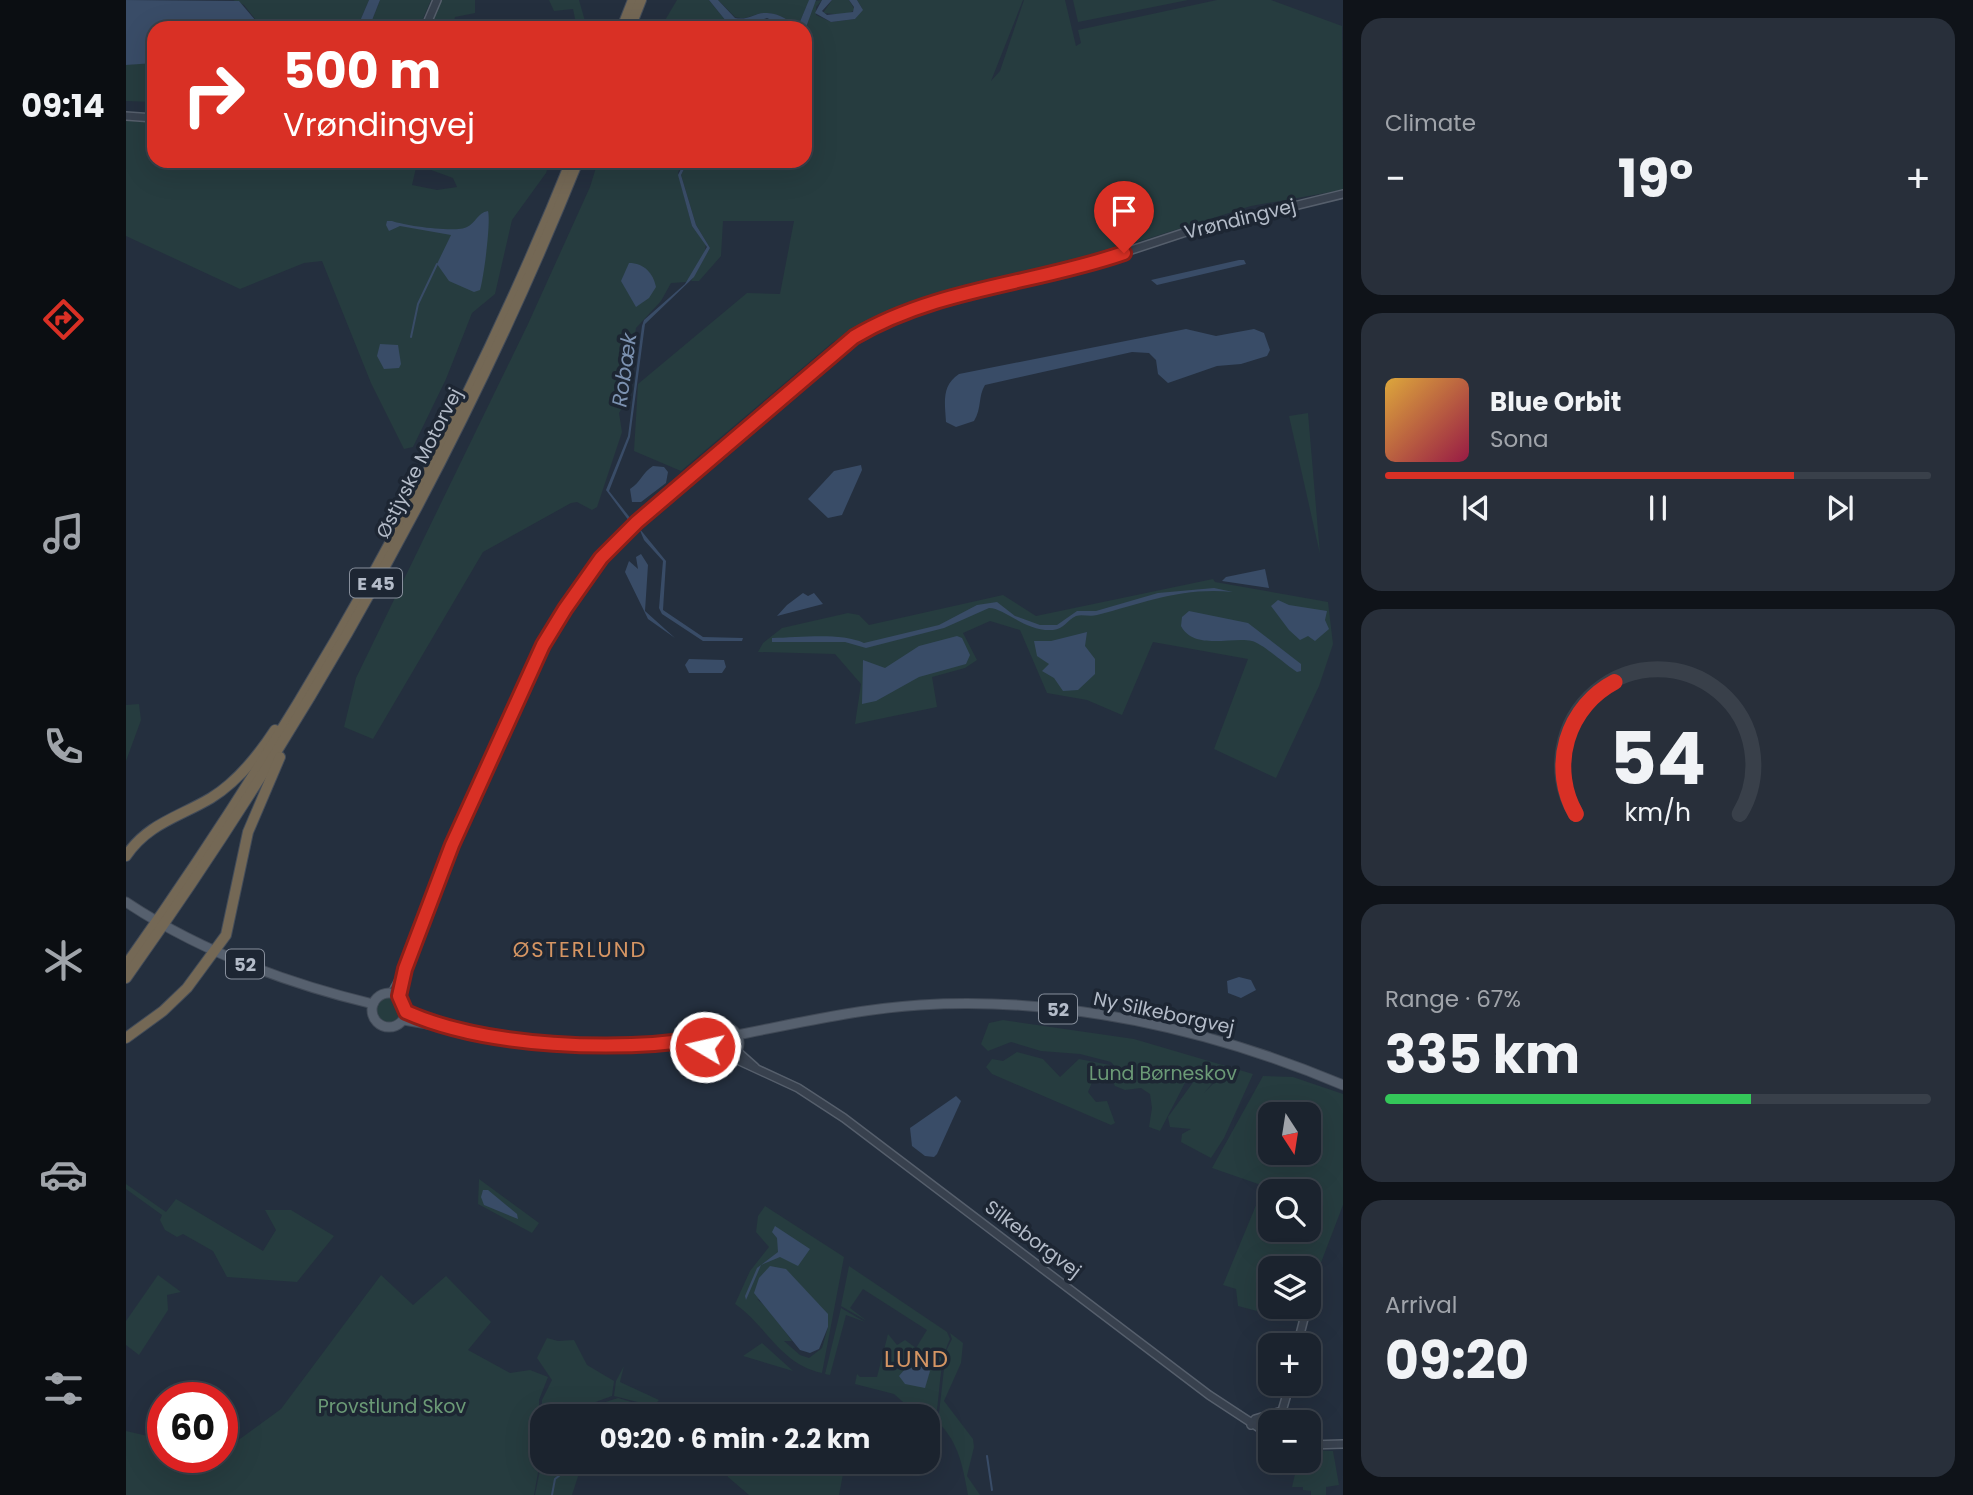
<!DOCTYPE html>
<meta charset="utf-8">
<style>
body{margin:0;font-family:Poppins,sans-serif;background:#282f3a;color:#f1f3f6;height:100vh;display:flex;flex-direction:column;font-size:26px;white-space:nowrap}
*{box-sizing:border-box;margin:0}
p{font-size:23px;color:#a0a4aa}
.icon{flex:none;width:38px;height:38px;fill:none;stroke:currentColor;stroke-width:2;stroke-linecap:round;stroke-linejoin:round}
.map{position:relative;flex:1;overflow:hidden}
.details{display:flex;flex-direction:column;gap:18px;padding:18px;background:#0f1319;width:630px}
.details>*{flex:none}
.hud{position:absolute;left:21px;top:21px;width:665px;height:147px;border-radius:21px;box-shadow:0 7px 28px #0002,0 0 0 2px #39404a;background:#d93025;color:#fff;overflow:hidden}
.needle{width:46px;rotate:168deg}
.tools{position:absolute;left:1132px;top:1102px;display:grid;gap:14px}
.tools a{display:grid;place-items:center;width:63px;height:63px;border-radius:14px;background:#1b232e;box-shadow:0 7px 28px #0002,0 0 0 2px #39404a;font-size:35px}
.speed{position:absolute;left:21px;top:1382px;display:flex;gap:14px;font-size:35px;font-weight:700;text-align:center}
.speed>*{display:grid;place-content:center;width:91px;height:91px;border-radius:50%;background:#1b232e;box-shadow:0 7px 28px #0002,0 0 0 2px #39404a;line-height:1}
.speed .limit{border:10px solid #d22;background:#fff;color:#111}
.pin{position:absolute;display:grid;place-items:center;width:60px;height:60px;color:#fff;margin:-72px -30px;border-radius:50% 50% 50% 0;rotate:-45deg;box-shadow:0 0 7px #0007}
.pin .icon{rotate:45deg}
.me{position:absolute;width:77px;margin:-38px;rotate:279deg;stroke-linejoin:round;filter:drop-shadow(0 0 5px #0008)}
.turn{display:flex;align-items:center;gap:24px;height:147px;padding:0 21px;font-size:32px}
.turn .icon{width:91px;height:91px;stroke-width:2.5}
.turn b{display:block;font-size:49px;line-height:60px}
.big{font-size:52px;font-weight:700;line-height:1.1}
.details .tile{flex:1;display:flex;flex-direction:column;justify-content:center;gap:10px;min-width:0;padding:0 24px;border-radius:21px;background:#282f3a}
.details .dial{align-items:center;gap:0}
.dial svg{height:182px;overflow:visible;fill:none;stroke:#39404a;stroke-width:7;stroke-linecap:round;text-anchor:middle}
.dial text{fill:#f1f3f6;stroke:none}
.song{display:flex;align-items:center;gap:21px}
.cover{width:84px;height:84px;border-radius:10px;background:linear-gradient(135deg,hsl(40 70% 55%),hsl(340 70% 35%))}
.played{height:7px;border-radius:4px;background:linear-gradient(90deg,#d93025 75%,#39404a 75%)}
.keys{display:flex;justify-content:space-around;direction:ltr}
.heat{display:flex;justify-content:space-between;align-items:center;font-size:38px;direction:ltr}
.charge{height:10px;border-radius:5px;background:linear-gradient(90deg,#34c759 67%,#39404a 0)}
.trip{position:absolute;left:404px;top:1404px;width:410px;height:70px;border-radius:21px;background:#1b232e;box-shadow:0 7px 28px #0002,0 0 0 2px #39404a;font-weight:700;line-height:70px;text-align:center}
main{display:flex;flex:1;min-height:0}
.tab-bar{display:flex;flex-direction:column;width:126px;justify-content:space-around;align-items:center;background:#0b0e12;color:#a0a4aa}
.tab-bar .icon{width:49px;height:49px}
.tab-bar .current{color:#d93025}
.tab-bar b{font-size:32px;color:#f1f3f6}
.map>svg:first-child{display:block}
</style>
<main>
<nav class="tab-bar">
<b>09:14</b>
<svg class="icon current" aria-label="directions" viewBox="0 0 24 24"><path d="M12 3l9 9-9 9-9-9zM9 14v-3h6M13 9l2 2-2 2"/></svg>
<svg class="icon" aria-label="music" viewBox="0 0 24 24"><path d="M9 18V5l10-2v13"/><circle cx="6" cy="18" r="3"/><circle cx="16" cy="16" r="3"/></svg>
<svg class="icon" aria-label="phone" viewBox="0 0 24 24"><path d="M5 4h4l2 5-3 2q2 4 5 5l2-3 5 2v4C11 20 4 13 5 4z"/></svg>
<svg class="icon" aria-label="climate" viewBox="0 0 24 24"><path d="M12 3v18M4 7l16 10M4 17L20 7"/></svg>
<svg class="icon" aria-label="car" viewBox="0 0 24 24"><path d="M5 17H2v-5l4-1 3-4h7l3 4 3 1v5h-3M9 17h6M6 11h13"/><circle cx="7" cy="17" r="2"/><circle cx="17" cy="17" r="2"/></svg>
<svg class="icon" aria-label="filters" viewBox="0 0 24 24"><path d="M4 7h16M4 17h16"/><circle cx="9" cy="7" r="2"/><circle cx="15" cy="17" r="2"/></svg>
</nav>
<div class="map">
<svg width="1217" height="1495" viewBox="0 0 1217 1495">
<rect width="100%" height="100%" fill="#242f3e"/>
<!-- green -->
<g fill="#263c3f" fill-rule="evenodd">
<path d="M107,0H243L231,28H136L118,5Z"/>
<path d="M254,0H305L293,28H243Z"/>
<path d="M315,0H349V13L329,17L327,28H303Z"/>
<path d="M423,0H453L461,28H451L447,9L428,11Z"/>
<path d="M551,0H583L600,21L614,28H515L518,19L538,22Z"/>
<path d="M592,0H683V1L673,24C662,22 653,13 641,13C629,12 623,21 609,17Z"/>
<path d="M696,0L690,7V15L705,22L729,19L736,8L731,0H897L865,81L874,71L898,0H939L950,46L955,43L952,30L1091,0H1145L1216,26L1217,190L1125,206L1002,245L780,303L707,342L555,471L508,451L512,384L621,293L654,294L668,221H597L595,256L573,281H565L584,248L570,225L555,175L562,161H679V30L688,1Z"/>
<path d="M706,0H723L729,10L719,15L697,13Z"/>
<path d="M947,0H1062L952,22Z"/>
<path d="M20,62L28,63V102L0,101V65Z"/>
<path d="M0,119L28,122V161H317C338,175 352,167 374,161C388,157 409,161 424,161L420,173L386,220L369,294L346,313L320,379L287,447L278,449L245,383L196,261L178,263L114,289L0,236ZM297,167L327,178L331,187L311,190L286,185L290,168Z"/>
<path d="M472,161H559L552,172L566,226L580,244L578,256L560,282L545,283L535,301L510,328L498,405L493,413L496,432L471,507L466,510L451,502L445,503L357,552L247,739L218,727L230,678L402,324L464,187Z"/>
<path d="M1182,413L1194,554L1163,416Z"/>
<path d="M1087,579L1089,582L1202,602L1207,644L1193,686L1150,778L1088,749L1122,659L1027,642L996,715L961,700L921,693L894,630L864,621L837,633L851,660L839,668L806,677L811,707L729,724L735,684L709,654L632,652L637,643L656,628L722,613L733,615L743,625L877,595L910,616Z"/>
<path d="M13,704L15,720L0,761V705Z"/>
<circle cx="263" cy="1010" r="13"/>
<path d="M877,1020L1008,1039L1127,1074L1098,1138L1085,1158L1055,1142L1056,1134L1065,1129L1044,1127L1042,1117L1068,1081L1087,1072L1090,1079L1078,1093L1094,1077L1089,1068L1062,1077L1034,1131L1023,1127L1026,1108L1024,1094L1015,1088L999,1090L989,1086L986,1080L991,1069L985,1062L954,1054L915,1051L885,1042L862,1051L855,1044L863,1023Z"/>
<circle cx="596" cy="1043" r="12"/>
<path d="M891,1052L917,1059L934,1077L953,1059L984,1065L983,1079L974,1076L967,1080L962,1092L970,1102L981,1101L989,1123L985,1125L866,1074L860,1067L866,1059L877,1061Z"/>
<path d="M1137,1076L1167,1077L1217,1094V1205L1183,1294V1269H1144V1307H1178L1173,1322L1112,1306L1110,1289L1097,1285L1138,1186L1086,1168ZM1144,1115H1183V1153H1144ZM1144,1192H1183V1230H1144Z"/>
<path d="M353,1179L413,1223L406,1233L352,1204Z"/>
<path d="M0,1184L40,1212L50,1199L137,1251L150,1230L139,1210H165L208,1236L171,1282L101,1277L87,1251L57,1234L51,1237L39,1230L34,1220L36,1215L0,1189Z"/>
<path d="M639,1206L718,1257L696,1373C653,1363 642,1327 609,1304L624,1271L643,1247L630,1232L632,1216ZM631,1299L702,1327L696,1348L683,1358L674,1355L658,1341H666L644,1310Z"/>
<path d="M723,1266L821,1332L824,1339C811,1367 815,1402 807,1432L802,1427V1416H793L768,1394L729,1384L731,1374L734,1377H751L762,1334L771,1345L779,1340L790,1348L801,1330L737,1289L724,1308L741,1321L715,1306Z"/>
<path d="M32,1275L55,1292L41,1295L42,1310L13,1355L0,1345V1321Z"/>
<path d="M255,1275L287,1305L320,1276L365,1322L342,1350L384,1373L404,1370L422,1377L413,1400V1467L408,1495H0V1431L26,1437L37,1423V1458H96V1452L155,1409Z"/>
<path d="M715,1308L739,1322L720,1315L704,1375L699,1374Z"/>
<path d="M824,1333L837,1343L835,1363L818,1401L847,1439L848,1447L841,1476L854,1495H842C837,1467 833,1443 812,1422L820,1351L826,1339Z"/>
<path d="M421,1338L432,1341L448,1340L461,1365L488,1381L486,1396L431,1416H416V1422V1400L426,1380L411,1358Z"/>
<path d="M636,1343L667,1371L617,1356Z"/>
<path d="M498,1366L494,1382L533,1400L527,1406L488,1396L490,1381Z"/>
<path d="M492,1398L525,1408L521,1415L480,1405L474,1416H436Z"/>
<path d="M416,1433V1461H457L446,1495H409L415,1465L413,1439Z"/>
<path d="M1183,1450L1207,1451L1213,1485L1200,1487V1495H1185V1491L1177,1490V1487H1166L1172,1461H1183Z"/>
<path d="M592,1461H603L610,1472L626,1461H633L632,1465L649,1461L691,1470L693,1461H697V1465L718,1469L713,1495H623L602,1477Z"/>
</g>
<!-- water -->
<g fill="#394c67">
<path d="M0,0L113,1L136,28H28V63L0,65Z"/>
<path d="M243,0H254L243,28H231Z"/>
<path d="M583,0H592L609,18C623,21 629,12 641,13C655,13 661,22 673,24L683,0H690L679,30L662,28L641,18L614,28L600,21Z"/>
<path d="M696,0H706L696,11L701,15L727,12L728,7L723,0H731L737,10L729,19L705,22L689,13Z"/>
<path d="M559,161H562L555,175L570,225L584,248L568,277L519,324L504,437L483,491L505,519L503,521L480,490L502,436L516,326L518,320L559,284L581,247L566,226L552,175Z"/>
<path d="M362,211C365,221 358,277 354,290L348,292L323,281L311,264L325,235L274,226L263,231L260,225L261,221H266C280,226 331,233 341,227C350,223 351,213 362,211Z"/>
<path d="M1113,260H1118L1120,264L1031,285L1025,280Z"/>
<path d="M503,263C518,263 527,273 530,287L523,298L510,307L495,281Z"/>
<path d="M1060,329L1090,336L1128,329L1138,333L1144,350L1141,356L1115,364L1091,366L1042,383L1032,374L1030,360L1023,353L1006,352L859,385C852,396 856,408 848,421L830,427L820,422C819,403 815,386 833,374Z"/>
<path d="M254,344L272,345L275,364L273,368L258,369L251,356Z"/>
<path d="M735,465L736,470L716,515L702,518L682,499L708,471Z"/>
<path d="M527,466L538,467L542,472L540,483L515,502H506L504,489C515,482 516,473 527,466Z"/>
<path d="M513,528L540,561L537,610L577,637L617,638L616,641H577L536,614L533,608L537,561L518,540Z"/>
<path d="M515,554L522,565L519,611L549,638L522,619L499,572L503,561L512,569L510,557Z"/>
<path d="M1139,569L1143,588L1096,581L1100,577Z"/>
<path d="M1088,588L1107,592C1055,587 1019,603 971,615C964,617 956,614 950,616C941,620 938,629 927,630C899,632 879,608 863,608L818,628L740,648L719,642H646V638C673,638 713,632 738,643L813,625L851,605L871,602L889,616L914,625H931L951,611H970L1032,593Z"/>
<path d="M677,593L682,596L688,593L697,604L651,616L661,605Z"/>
<path d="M1152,600L1163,605L1201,611L1199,620L1203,629L1189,641L1182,636L1174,640L1163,630L1145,606Z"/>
<path d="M1063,611L1122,623L1175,664V671L1171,672C1161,666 1136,643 1126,641C1107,636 1068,651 1055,626L1056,617Z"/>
<path d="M961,632L959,646L969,659V674L952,690L937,691L928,678L916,671L923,664L911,656L908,641H925Z"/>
<path d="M831,636L836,638L844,655L840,664L793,677L750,701L736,704L737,660L759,668L793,646Z"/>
<path d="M563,659L598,660L600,667L596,673H563L559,665Z"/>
<path d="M1113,977L1125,980L1130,990L1115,998L1102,993L1101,981Z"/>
<path d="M830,1096L835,1101L811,1154L808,1157L799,1156L786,1146L784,1128Z"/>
<path d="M357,1190H362L391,1214L392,1219L358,1205L355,1197Z"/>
<path d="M649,1226L684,1249L672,1266L654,1257L635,1265L620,1300L619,1296L631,1268L652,1252L651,1238L646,1232Z"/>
<path d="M644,1266L660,1269L702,1314V1327L693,1349L684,1353L674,1350L628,1293L633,1278Z"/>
<path d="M799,1366L804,1371L799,1388L779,1384L773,1376L779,1369Z"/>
</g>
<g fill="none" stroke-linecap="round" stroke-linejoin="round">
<!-- stream -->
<g stroke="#394c67" stroke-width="2">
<path d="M285,337L292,304L311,264"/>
<path d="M861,1456L866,1490"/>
<path d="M437,1473L441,1461"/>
<path d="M426,1495L429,1479L434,1475"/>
</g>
<defs>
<g id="tertiary">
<path d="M299,28L311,0"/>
<path d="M0,116L28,118"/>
<path d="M266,993L277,973"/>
<path d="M273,996L279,969L326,845L417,645L460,578L511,522L728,337L758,319L798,304L948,269L1057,233L1217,194"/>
<path d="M611,1051L629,1067"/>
<path d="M605,1057L672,1088L718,1118L1083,1395L1144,1435"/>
<path d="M1183,1302L1184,1299"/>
<path d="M1171,1346L1181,1307"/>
<path d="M1125,1425L1129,1419L1156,1411L1164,1384"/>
<path d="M1183,1445L1217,1444"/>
</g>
<g id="primary">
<path d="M0,902C75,952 160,983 247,1004"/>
<circle cx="263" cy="1010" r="17"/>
<path d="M278,1020L406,1042L553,1043L579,1047"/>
<circle cx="596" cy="1043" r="17"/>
<path d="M611,1035C672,1023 732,1009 794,1005C937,996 1085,1029 1217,1085"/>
</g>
<g id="motorway">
<path d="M496,28L507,0"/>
<path d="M504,28L515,0"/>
<path d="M0,856C21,824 53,817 85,798C111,782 132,756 149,730"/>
<path d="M0,965C177,715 330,446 445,161"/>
<path d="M0,978C181,723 335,451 452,161"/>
<path d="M0,1038L37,1011L61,988L100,935L122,832L154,757"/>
</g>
</defs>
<!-- tertiary casing -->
<use href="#tertiary" stroke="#565f6c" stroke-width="10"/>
<!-- primary casing -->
<use href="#primary" stroke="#414a57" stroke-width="11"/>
<!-- motorway casing -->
<use href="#motorway" stroke="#434c59" stroke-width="12"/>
<!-- tertiary -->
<use href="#tertiary" stroke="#38414e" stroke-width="7"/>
<!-- primary -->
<use href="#primary" stroke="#56606e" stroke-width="9"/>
<!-- motorway -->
<use href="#motorway" stroke="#746855" stroke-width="10"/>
</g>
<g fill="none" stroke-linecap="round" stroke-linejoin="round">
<defs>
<path id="route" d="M579,1047V1038C492,1052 361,1048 280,1012L273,996L279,969L326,845L417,645L439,609L475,558L511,522L728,337C810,288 909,284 998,253"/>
</defs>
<!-- route casing -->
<use href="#route" stroke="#8d1f18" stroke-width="18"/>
<!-- route -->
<use href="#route" stroke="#d93025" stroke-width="12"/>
</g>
<g text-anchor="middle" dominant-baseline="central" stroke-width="7" stroke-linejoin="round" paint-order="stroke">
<!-- shield labels -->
<g fill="#1d2633" stroke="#878f9c" stroke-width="2">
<rect x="224" y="568.5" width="52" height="29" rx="5"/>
<rect x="100" y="949.5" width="38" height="29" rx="5"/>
<rect x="913" y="994.5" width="38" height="29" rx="5"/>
</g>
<g font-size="18" font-weight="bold" fill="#b4bcc9">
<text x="250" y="583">E 45</text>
<text x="119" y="964">52</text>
<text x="932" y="1009">52</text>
</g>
<!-- street labels -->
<g font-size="19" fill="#b4bcc9" stroke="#1d2633">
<text transform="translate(1114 219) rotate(-14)">Vrøndingvej</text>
<text transform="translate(293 463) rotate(-63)">Østjyske Motorvej</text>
<text transform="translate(1038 1013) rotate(12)">Ny Silkeborgvej</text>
<text transform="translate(907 1239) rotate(37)">Silkeborgvej</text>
</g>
<!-- park labels -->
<g font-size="19" fill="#6b9a76" stroke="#1d2633">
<text x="1037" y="1073">Lund Børneskov</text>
<text x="266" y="1406">Provstlund Skov</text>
</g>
<!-- water labels -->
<g font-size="21" font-style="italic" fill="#7c92b1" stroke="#1d2633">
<text transform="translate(498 370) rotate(-82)">Robæk</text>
</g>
<!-- neighbourhood labels -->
<g font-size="21" letter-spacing="2" fill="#d59563" stroke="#1d2633">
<text x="454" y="949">ØSTERLUND</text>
</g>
<!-- quarter labels -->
<g font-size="23" letter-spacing="2" fill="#d59563" stroke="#1d2633">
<text x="791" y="1359">LUND</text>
</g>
</g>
</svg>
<div class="tools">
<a><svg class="needle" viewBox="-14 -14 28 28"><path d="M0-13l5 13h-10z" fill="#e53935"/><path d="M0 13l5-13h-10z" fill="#a0a4aa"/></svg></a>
<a><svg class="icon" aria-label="search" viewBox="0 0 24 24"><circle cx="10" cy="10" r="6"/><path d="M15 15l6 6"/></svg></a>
<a><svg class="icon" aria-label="layers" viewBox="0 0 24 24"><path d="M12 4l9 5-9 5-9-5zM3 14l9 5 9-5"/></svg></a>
<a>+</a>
<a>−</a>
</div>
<div class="speed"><div class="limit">60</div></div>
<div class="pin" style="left:998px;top:253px;background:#d93025"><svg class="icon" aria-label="arrive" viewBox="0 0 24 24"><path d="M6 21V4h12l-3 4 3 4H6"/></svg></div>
<svg class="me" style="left:579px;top:1047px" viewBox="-20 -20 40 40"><circle r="17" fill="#d93025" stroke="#fff" stroke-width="3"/><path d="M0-11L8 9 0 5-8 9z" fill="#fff"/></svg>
<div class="trip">09:20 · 6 min · 2.2 km</div>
<div class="hud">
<div class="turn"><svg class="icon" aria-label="right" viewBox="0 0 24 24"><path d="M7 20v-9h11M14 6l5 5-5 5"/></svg><div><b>500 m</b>Vrøndingvej</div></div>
</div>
</div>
<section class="details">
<div class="tile"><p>Climate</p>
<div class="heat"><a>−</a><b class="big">19°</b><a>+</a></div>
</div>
<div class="tile">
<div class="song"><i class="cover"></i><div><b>Blue Orbit</b><p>Sona</p></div></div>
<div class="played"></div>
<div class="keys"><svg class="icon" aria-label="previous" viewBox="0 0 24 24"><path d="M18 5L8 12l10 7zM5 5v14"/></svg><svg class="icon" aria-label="pause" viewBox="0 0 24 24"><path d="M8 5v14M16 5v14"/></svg><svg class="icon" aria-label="next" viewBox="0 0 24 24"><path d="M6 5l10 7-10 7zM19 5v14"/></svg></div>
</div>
<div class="tile dial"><svg viewBox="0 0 100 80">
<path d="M14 69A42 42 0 1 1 86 69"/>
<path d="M14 69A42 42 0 0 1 31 11" stroke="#d93025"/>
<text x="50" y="56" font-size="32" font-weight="700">54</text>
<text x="50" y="72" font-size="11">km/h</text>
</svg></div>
<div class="tile"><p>Range · 67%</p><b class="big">335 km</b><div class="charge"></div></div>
<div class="tile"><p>Arrival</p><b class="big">09:20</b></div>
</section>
</main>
